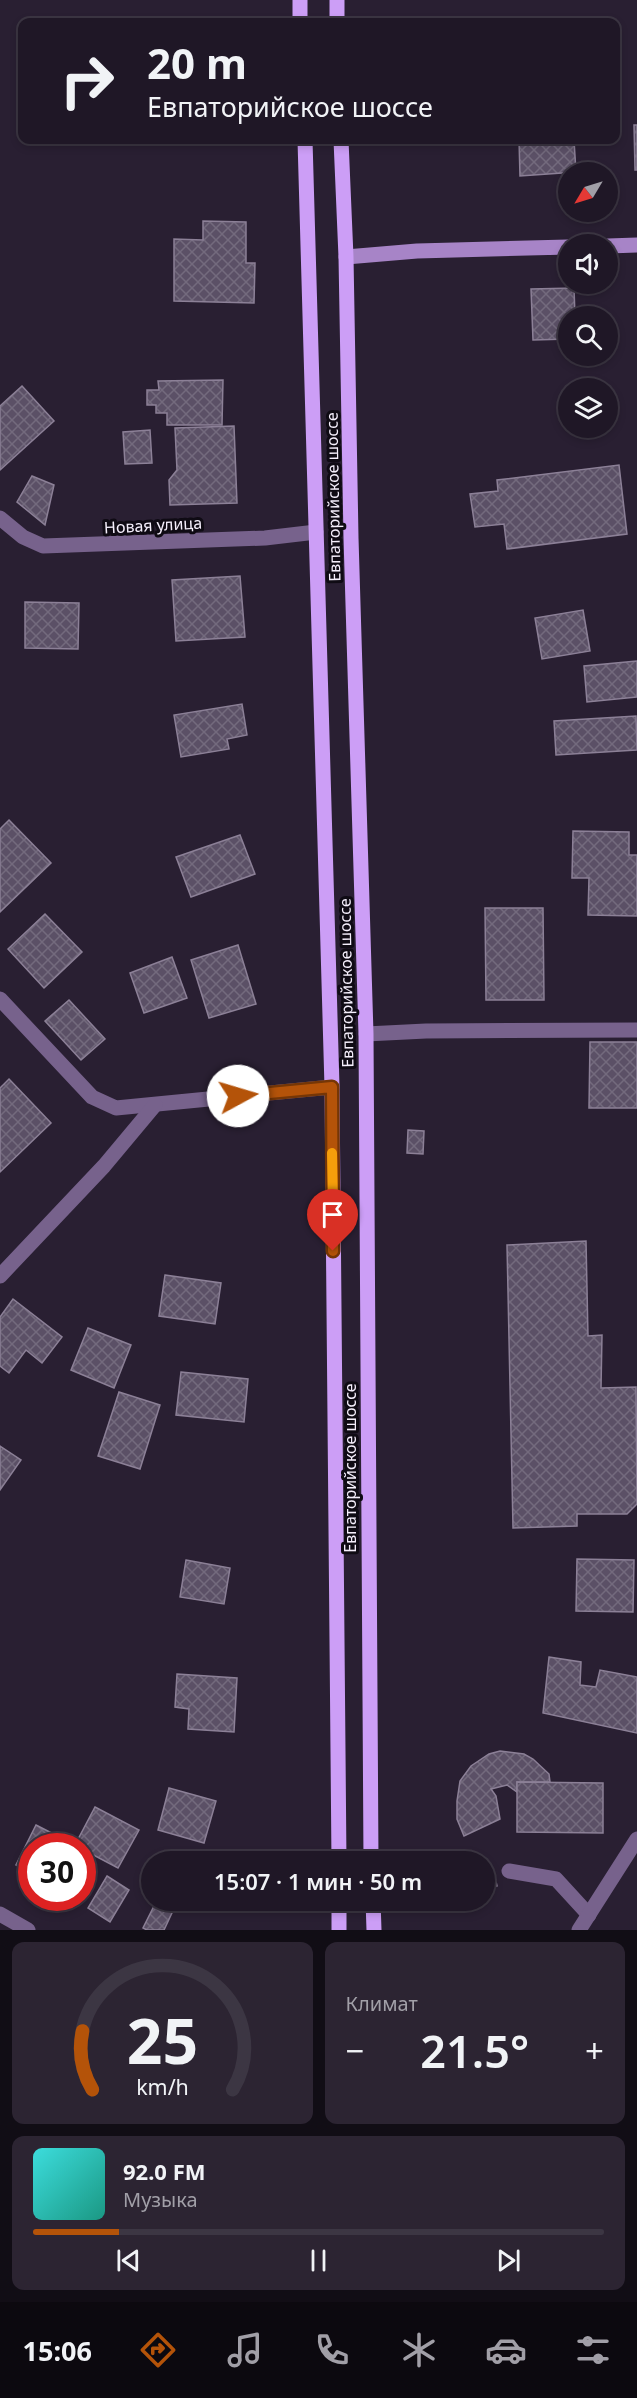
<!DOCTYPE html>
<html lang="ru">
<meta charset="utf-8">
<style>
body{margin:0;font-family:"Noto Sans",sans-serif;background:#2c2432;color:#f1f3f6;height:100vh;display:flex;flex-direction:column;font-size:22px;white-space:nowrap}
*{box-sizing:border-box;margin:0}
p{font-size:20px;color:#a19fa7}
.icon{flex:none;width:33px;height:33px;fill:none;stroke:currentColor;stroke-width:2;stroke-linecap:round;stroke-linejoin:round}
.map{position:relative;height:1930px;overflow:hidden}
.drawer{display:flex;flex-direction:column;gap:12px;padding:12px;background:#110d15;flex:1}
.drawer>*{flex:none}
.top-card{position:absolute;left:18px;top:18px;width:602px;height:126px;border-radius:12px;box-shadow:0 3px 9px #0003,0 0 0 2px #3c3643;background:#1f1726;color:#f1f3f6;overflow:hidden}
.needle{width:39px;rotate:232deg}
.buttons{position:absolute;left:558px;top:162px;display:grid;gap:12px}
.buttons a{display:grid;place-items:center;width:60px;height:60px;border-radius:50%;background:#1f1726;box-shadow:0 3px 9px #0003,0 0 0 2px #3c3643;font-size:30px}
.speed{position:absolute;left:18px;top:1833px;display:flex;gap:12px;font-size:30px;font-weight:700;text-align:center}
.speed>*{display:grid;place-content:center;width:78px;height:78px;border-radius:50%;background:#1f1726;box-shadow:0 3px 9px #0003,0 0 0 2px #3c3643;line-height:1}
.speed .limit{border:9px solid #d22;background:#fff;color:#111}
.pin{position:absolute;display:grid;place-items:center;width:51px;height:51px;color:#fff;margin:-62px -26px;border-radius:50% 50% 50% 0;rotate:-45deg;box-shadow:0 0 6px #0007}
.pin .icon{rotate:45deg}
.me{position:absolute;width:66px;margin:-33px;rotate:84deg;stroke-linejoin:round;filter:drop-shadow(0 0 4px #0008)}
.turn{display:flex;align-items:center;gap:21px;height:126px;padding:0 30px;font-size:27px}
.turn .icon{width:78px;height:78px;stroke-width:2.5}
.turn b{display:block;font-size:42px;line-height:51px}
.big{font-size:45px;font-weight:600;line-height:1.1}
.drawer .tile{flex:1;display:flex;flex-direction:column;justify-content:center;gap:9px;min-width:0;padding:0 21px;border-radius:12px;background:#2c2432}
.drawer .dial{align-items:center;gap:0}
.dial svg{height:156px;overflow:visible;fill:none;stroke:#3c3643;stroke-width:7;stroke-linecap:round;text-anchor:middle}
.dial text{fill:#f1f3f6;stroke:none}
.song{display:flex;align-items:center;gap:18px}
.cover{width:72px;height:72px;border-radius:9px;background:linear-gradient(135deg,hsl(180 70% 55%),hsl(170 70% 35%))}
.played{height:6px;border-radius:3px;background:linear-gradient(90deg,#b45309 15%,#3c3643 15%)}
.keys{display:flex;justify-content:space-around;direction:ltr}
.heat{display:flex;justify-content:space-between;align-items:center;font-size:33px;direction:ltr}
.drawer .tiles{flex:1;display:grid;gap:12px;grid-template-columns:1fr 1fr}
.tile:last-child{grid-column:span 2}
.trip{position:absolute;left:141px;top:1851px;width:354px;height:60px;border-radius:30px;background:#1f1726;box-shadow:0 3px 9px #0003,0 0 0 2px #3c3643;font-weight:600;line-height:60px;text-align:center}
.dock{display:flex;height:96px;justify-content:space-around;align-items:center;background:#0c090f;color:#a19fa7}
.dock .icon{width:42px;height:42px}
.dock .active{color:#b45309}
.dock b{font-size:27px;color:#f1f3f6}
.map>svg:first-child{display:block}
</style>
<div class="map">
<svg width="637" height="1930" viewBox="0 0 637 1930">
<defs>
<pattern id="building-cross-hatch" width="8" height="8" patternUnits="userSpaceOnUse" patternTransform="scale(1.5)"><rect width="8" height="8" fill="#5b5066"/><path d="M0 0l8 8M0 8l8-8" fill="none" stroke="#736a7d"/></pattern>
</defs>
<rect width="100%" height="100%" fill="#291f32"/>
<!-- building -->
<g fill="url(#building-cross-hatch)" stroke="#8c8097" stroke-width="1.5">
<path d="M634,125H637V170H635Z"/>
<path d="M519,140H574L576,172L520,176Z"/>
<path d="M203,221L246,222V263H255L254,303L174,301V239L203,240Z"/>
<path d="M574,288L575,316H568V339L533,340L531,289Z"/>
<path d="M223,380L222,425H167V413H156V405H147V390H159L158,381Z"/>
<path d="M22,386L54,421L0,470V406Z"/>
<path d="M234,426L237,503L170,505L169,480L177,470L175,428Z"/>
<path d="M150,430L152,463L125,464L123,432Z"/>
<path d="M619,465L627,534L507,549L504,524L475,527L470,494L498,491L497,480Z"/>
<path d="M32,476L54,485L45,525L17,502Z"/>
<path d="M240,576L245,637L176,641L172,580Z"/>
<path d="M25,602L79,603L78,649L25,648Z"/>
<path d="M583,610L590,651L542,659L535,618Z"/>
<path d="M637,661V697L587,702L584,666Z"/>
<path d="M242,704L247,735L227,739L229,749L181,757L174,715Z"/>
<path d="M636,716L637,750L556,755L554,721Z"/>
<path d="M9,820L51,863L0,912V829Z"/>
<path d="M573,831L629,832V855H637V916L588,915L589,878H572Z"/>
<path d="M240,835L255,874L191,897L176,857Z"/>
<path d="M485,908H543L544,1000H486Z"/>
<path d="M45,914L82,952L44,988L8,949Z"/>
<path d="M238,945L256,1004L209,1018L191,960Z"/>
<path d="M172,957L187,998L144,1013L130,973Z"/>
<path d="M69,1000L105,1039L81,1060L45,1021Z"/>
<path d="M590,1042H637V1108H589Z"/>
<path d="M9,1079L51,1123L0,1172V1088Z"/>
<path d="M408,1130L424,1131L423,1154L407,1153Z"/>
<path d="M586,1241L588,1336L602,1335L601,1388L636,1387L637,1504L627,1514H577V1526L513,1528L507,1245Z"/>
<path d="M165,1275L221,1283L215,1324L159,1316Z"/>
<path d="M13,1299L62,1337L42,1363L26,1350L9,1373L0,1366V1317Z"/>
<path d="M88,1328L131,1345L114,1388L71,1370Z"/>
<path d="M181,1372L248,1379L244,1422L176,1415Z"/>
<path d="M119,1392L160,1405L140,1469L98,1456Z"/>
<path d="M0,1446L21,1460L0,1490Z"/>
<path d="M577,1559L634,1560L633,1612L576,1611Z"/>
<path d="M186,1560L230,1568L224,1604L180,1597Z"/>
<path d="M549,1657L581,1662L580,1685L596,1687L600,1670L637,1677V1733L543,1713Z"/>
<path d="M177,1674L237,1678L234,1732L188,1729L189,1709L175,1707Z"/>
<path d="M500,1751L524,1754L533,1759L549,1774L550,1782H517V1792L507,1785L491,1789L496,1796L500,1819L464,1836L457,1819V1801L460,1781L471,1766L489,1754Z"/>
<path d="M517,1782L603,1783V1833L517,1832Z"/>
<path d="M169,1788L216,1801L204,1843L158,1830Z"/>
<path d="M95,1807L139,1830L118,1868L82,1849V1846L75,1845Z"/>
<path d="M36,1825L75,1845L32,1846V1873L16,1865Z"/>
<path d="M493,1869L497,1886L486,1888L484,1871Z"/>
<path d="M107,1876L129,1890L110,1922L88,1908Z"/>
<path d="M157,1900H178L164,1930H147L143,1928Z"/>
</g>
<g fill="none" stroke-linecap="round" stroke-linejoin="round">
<!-- lane -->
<g stroke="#77628c" stroke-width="15">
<path d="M366,1034L426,1031L637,1030"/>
<path d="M509,1871L556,1879L589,1915"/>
</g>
<!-- street -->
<g stroke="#77628c" stroke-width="15">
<path d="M0,518L23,537L43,546L265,538L316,532"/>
<path d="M0,999L92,1097L116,1108L332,1087"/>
<path d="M0,1276L104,1166L155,1105"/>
<path d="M0,1914L28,1930"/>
<path d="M579,1930L637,1839"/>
</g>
<!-- secondary -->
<g stroke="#a784c7" stroke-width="15">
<path d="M608,246L637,245"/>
<path d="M346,257L417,251L568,247"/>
</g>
<!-- primary -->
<g stroke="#cc9ef6" stroke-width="15">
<path d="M300,0V22"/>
<path d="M337,0V22"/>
<path d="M305,140L332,1087L339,1862"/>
<path d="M341,140L346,257L351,538L366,1034L371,1862"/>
<path d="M339,1900V1930"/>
<path d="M373,1900L374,1930"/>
</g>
</g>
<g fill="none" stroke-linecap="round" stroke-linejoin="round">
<defs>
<path id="route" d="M238,1096L332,1087L333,1251"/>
</defs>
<!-- route casing -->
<use href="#route" stroke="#753606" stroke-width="15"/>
<!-- route -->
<use href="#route" stroke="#b45309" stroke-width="10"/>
<!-- slow -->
<path stroke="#f59e0b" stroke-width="10" d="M332,1153L333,1205"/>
</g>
<g text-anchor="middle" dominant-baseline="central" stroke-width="6" stroke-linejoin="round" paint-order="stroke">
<!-- street labels -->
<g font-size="16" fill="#f5effc" stroke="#0f0b14">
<text transform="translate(333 497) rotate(-91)">Евпаторийское шоссе</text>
<text transform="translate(153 525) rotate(-3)">Новая улица</text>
<text transform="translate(346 983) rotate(-91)">Евпаторийское шоссе</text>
<text transform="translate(350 1468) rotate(-90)">Евпаторийское шоссе</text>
</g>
</g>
</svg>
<div class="buttons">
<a><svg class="needle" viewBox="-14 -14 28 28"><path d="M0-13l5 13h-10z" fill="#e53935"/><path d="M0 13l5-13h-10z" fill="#a19fa7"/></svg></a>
<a><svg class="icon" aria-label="sound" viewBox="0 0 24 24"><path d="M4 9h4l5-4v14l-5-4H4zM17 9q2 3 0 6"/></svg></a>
<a><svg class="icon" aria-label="search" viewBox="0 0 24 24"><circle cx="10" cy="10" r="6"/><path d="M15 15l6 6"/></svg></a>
<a><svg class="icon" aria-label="layers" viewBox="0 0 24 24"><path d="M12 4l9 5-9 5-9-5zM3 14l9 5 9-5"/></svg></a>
</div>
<div class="speed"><div class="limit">30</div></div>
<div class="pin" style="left:333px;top:1251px;background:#d93025"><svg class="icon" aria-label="arrive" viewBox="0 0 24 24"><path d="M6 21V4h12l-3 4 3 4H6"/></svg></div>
<svg class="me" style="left:238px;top:1096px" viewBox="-20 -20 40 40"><circle r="19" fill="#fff"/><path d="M0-13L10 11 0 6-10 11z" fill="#b45309"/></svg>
<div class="trip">15:07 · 1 мин · 50 m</div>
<div class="top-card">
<div class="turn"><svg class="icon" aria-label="right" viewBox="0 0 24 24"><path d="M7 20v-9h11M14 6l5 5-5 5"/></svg><div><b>20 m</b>Евпаторийское шоссе</div></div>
</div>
</div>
<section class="drawer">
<div class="tiles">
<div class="tile dial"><svg viewBox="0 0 100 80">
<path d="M14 69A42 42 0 1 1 86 69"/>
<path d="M14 69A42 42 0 0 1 9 39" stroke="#b45309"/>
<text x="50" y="56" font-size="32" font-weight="700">25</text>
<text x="50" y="72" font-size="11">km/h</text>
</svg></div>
<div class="tile"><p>Климат</p>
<div class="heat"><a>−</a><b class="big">21.5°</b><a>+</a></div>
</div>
<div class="tile">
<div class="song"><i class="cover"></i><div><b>92.0 FM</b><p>Музыка</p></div></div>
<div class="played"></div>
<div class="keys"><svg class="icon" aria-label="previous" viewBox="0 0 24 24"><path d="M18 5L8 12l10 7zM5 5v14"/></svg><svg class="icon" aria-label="pause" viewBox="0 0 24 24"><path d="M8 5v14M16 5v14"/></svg><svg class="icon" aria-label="next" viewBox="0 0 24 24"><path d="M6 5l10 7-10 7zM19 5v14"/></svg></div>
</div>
</div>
</section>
<nav class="dock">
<b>15:06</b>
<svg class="icon active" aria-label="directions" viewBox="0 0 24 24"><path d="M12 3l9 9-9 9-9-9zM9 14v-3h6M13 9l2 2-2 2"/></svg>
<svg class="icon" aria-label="music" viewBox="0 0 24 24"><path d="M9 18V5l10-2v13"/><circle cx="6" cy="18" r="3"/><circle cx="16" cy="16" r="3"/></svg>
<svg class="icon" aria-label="phone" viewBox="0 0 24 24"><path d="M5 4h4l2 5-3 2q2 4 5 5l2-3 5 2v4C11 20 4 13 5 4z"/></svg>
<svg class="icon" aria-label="climate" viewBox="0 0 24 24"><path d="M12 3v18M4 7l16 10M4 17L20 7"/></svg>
<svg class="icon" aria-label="car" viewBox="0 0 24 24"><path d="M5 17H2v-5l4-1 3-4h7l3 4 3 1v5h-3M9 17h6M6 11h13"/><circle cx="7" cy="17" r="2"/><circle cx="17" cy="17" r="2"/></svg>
<svg class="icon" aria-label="filters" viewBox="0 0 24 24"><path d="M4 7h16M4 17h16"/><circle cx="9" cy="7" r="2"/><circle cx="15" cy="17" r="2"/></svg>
</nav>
